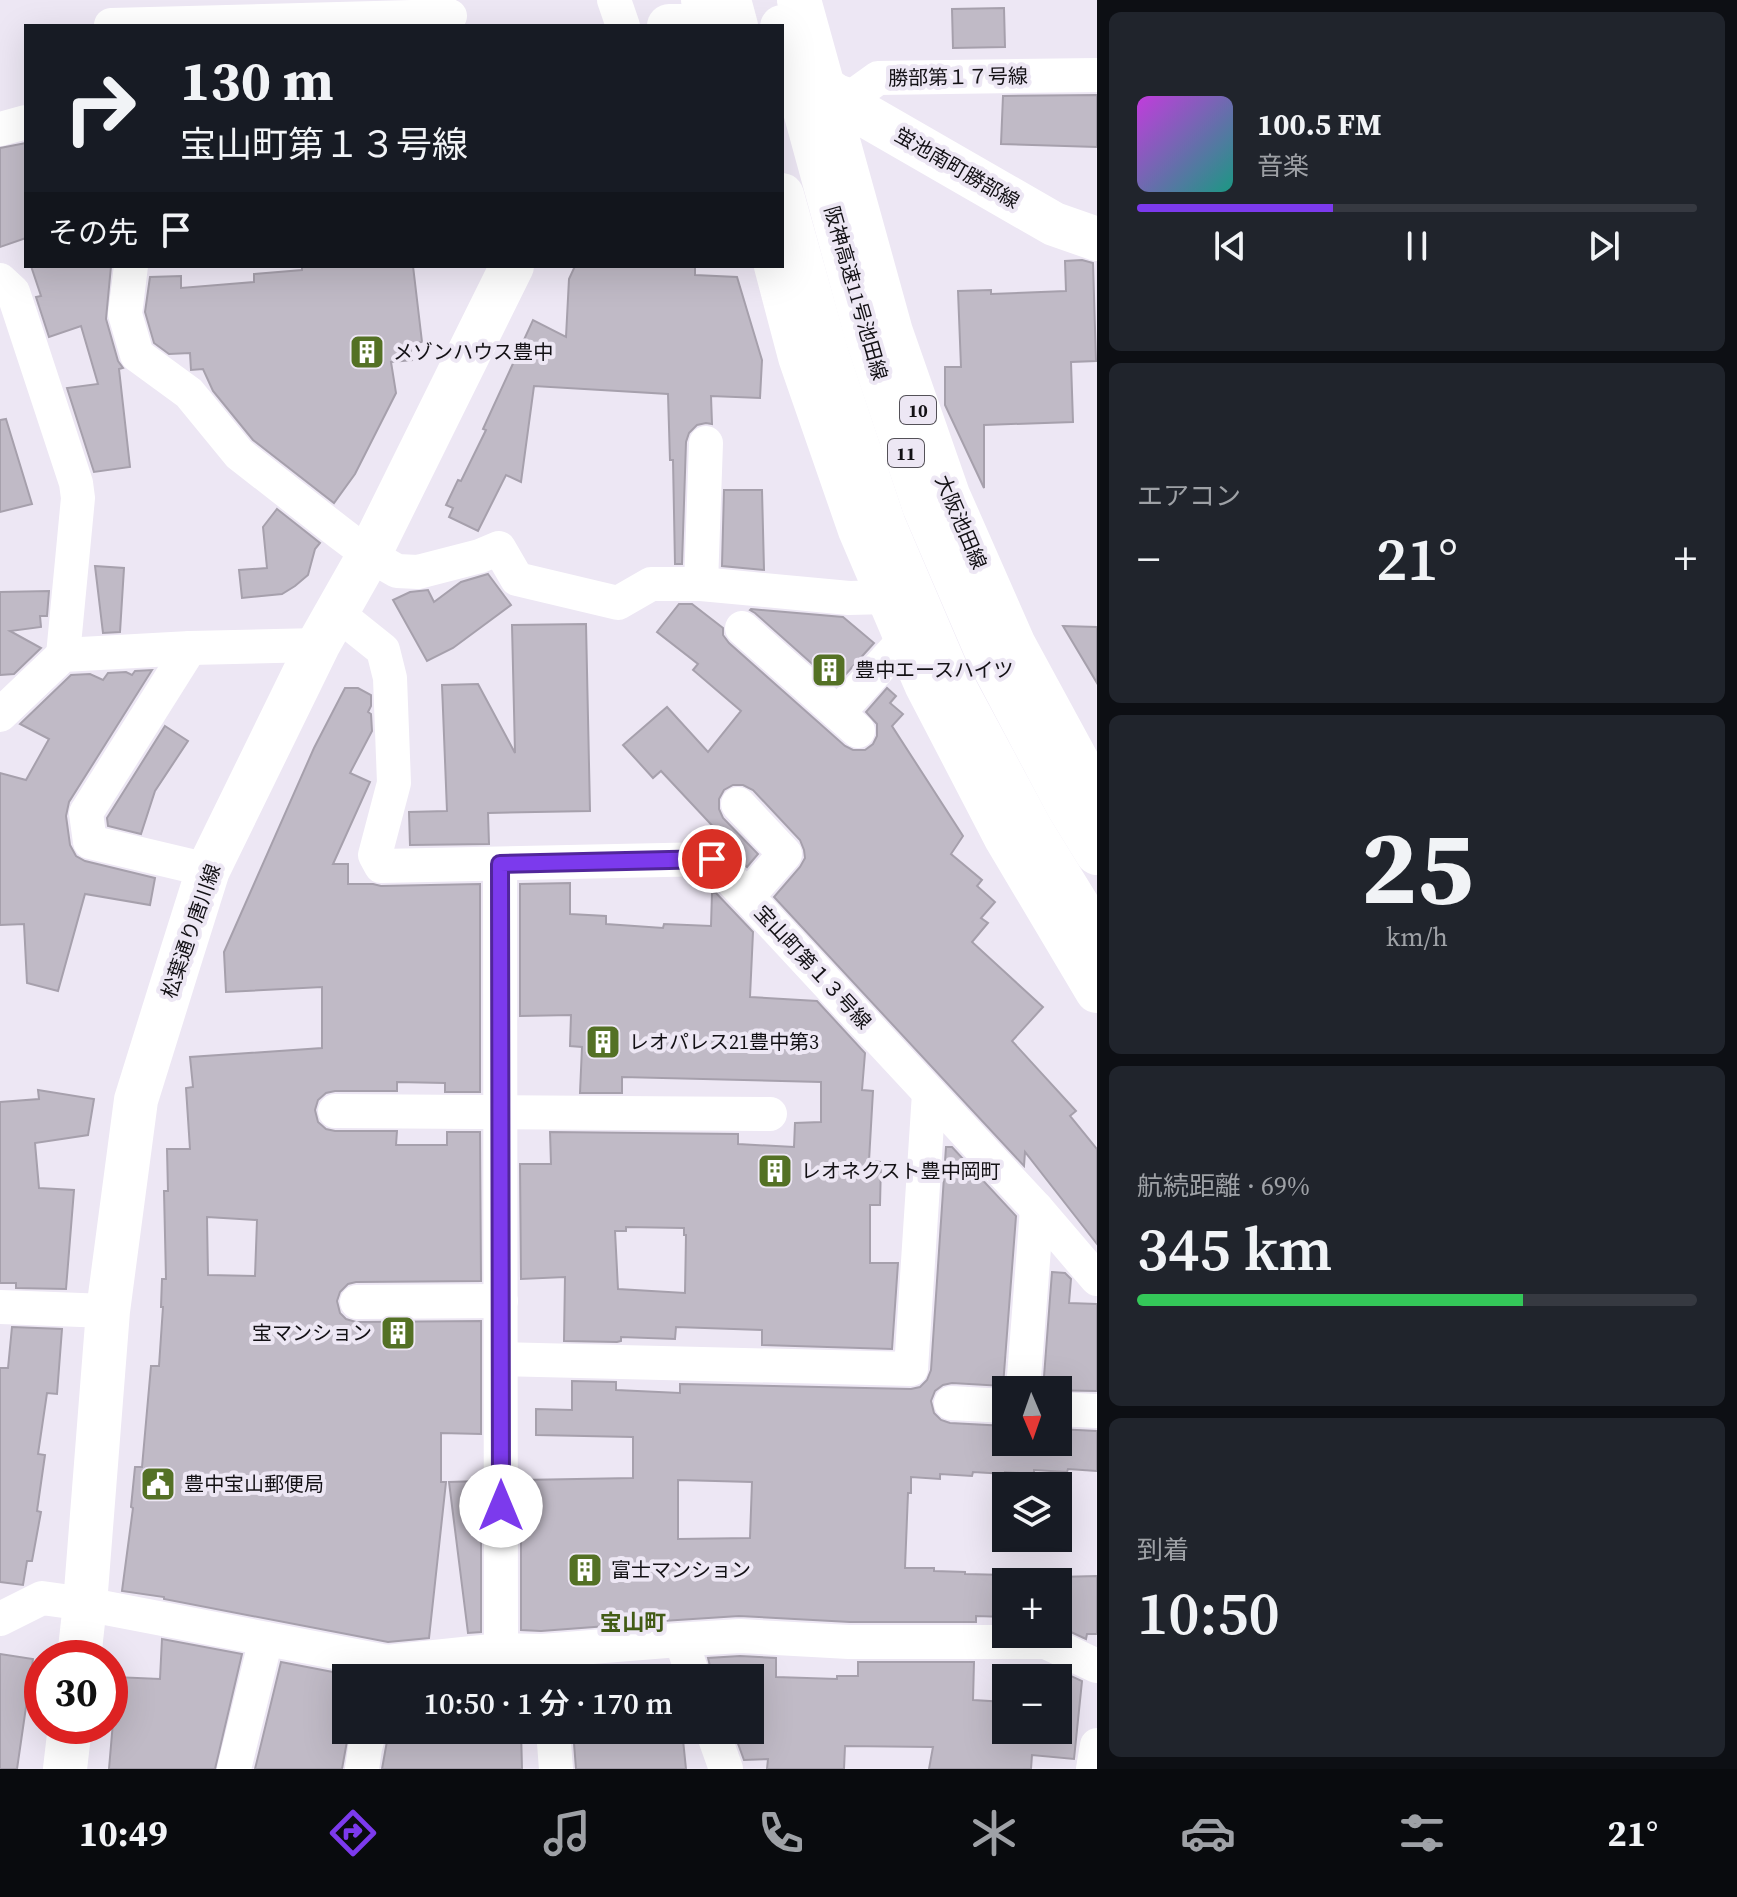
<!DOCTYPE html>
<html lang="ja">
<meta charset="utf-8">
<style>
body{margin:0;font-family:"Source Serif 4","Noto Sans JP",serif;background:#20242c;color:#f1f3f6;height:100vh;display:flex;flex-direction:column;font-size:30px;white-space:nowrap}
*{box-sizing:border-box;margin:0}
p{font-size:26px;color:#9ea1a6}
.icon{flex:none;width:44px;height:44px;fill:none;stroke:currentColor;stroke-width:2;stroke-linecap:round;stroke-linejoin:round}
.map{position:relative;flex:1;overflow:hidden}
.sheet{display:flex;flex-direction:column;gap:12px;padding:12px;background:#0d0f14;width:640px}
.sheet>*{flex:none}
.top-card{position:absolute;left:24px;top:24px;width:760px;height:244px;border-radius:0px;box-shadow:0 8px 32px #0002;background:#171b24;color:#f1f3f6;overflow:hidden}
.needle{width:52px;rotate:178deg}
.tools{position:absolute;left:992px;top:1376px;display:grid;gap:16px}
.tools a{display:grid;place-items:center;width:80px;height:80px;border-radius:0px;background:#171b24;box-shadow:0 8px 32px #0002;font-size:40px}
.speed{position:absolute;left:24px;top:1640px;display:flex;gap:16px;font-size:40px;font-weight:700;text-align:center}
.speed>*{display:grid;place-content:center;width:104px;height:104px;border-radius:50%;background:#171b24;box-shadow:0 8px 32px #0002;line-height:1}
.speed .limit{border:12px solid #d22;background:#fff;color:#111}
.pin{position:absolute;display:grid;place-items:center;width:68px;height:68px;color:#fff;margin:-34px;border:4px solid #fff;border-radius:50%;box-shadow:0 2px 8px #0007}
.me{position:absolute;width:88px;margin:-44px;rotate:0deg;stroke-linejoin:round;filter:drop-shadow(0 0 6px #0008)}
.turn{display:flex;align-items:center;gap:28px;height:168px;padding:0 24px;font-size:36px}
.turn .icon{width:104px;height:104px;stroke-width:2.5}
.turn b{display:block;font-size:56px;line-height:68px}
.then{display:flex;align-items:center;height:76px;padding:0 24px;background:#0003;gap:16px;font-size:30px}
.big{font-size:60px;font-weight:600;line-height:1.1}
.sheet .card{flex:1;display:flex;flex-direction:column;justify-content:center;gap:12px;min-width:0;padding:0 28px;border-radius:12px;background:#20242c}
.sheet .dial{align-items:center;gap:0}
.dial b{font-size:104px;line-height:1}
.song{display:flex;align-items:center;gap:24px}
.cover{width:96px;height:96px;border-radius:12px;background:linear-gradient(135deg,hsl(290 70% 55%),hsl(170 70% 35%))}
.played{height:8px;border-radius:4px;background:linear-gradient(90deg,#7c3aed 35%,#363941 35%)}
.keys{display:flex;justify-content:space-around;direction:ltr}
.heat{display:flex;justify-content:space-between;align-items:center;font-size:44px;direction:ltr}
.charge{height:12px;border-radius:6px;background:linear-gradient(90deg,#34c759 69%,#363941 0)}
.trip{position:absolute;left:332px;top:1664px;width:432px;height:80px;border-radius:0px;background:#171b24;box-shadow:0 8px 32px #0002;font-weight:600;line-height:80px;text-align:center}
.dock{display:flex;height:128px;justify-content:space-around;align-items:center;background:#090b0e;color:#9ea1a6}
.dock .icon{width:56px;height:56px}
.dock .active{color:#7c3aed}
.dock b{font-size:36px;color:#f1f3f6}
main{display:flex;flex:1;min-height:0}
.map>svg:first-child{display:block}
</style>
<main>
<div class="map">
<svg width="1097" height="1769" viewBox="0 0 1097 1769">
<rect width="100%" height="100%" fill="#ede7f4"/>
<!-- building -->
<g fill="#c0bac6" stroke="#a6a0ac" stroke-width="2" fill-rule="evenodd">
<path d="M1004,8L1005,47L953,48L952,9Z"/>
<path d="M1097,95V147L1001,144L1003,96Z"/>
<path d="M26,143V238L0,247V148Z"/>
<path d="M1082,260L1093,263L1096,361L1071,362L1073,422L984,425V488L945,405V367H961L958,291L991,290V294L1066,291L1065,261Z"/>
<path d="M31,266H111L106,319L118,361L123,368L119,369L130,467L94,472L67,388L98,384L81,326L49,337L36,297L41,296Z"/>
<path d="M302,266H413L422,342L410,344L412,360L391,362L396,393L355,474L334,503L253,440L213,391L203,369L191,370L190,353L169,354L154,343L145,312L150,277L181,276V288L254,282V274L302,270Z"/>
<path d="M575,266H695V275L737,277L762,360L760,398L711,396L712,424L706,423L697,425L689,433L686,442L682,564H675L673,460H670L668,394L534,386L521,482L506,475L478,531L449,517L453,508L446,505L458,480L461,481L486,430L483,429L533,320L566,337L569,279Z"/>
<path d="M6,419L32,504L0,512V420Z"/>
<path d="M724,490H762L764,570L722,566Z"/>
<path d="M277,509L320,543L315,549L308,575L295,586L282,594L242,598L239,570L267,568L263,527Z"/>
<path d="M95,566L124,568L120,632L103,633Z"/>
<path d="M488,574L511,605L453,648L427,661L393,600L410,592L428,590L434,602L461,582Z"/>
<path d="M49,591L47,616H40L41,627L10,631L41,648L14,674L0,675V592Z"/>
<path d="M679,604H692L723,628V635L729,643L845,746L853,750H865L873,744L877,736V724L866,712L887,688L896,696L890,703L903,714L892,726L963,836L951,854L982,880L977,886L995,902L981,918L988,923L972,942L1043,1007L1012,1041L1076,1111L1070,1116L1097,1149V1244L1025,1152L1024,1166L774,897L800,867L805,858L804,850L800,840L753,790L743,785H733L724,790L719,799V809L723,818L758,854L747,867L724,844L719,837L721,835L661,771L653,778L623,745L667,707L708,752L741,711L693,670L698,664L657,632Z"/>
<path d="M751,609L843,617L874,643L836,685L755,613L750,610Z"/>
<path d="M586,624L590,811L488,813L489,844L410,845L409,812L447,811L442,685L478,684L515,753L512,625Z"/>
<path d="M1063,626L1097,627V683Z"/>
<path d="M152,670L69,802L66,816L70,845L76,856L85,861L155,878L150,905L85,894L58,991L27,983L24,924L0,925V773L26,780L49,739L20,724L71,675L90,674L103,680L108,673L126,672L132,675L135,671Z"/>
<path d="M345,688H358L371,695V706L368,712L371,714L372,731L350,773L370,782L333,864H348V884H373L381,886L480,884V1092H445V1083L397,1082V1091H335L326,1093L318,1100L315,1110L318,1122L326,1129L335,1131H397L396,1145H447V1132H480L481,1281L356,1282L348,1284L340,1292L337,1301L340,1313L346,1319L356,1322L481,1321V1434L441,1433V1482H446L429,1638L388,1642L164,1599V1597L122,1591L133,1508L131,1507L135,1467H142L151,1366H159L163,1307H161L162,1279H166L164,1191H168L167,1149H190L186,1088L193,1087L190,1057L322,1048V987L226,992L224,952L314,748ZM207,1217L257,1220L255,1276L208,1275Z"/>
<path d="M165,726L188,741L155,791L141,834L108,826L107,818Z"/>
<path d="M570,883V914L606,916V924L663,928L664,924L711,926L712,893H716L753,932L750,997L817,1001L865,1053L862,1090L873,1091L869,1161L881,1162L880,1205H870V1263H898L892,1349L762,1345V1330L676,1327L675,1339L621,1337V1341L617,1342L564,1341L565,1277L521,1279L520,1164H551L550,1132L738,1134V1144L794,1147L795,1123L821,1122V1082L622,1077V1093H580L582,1047L570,1046L571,1015L520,1016V884ZM626,1227L684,1228V1235H686L685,1293L618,1289L615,1231H626Z"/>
<path d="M38,1090L94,1099L88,1135L35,1143L39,1188L74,1190L66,1289L16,1288V1283H0V1102L39,1099Z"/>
<path d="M946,1147H952L1016,1216L1003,1386L952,1383L943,1385L935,1391L931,1401L934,1413L941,1420L950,1423L1006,1426V1442H1058V1429L1097,1431V1471L1068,1469L1067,1472L1034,1470V1474L1005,1472V1474L973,1472L972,1476L940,1474V1479L911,1477V1493H908L905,1568H934V1571L965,1572V1574L1006,1575V1617L976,1616V1622H850L739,1616L647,1622L607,1623V1626L541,1631L521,1630V1480L633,1478V1437L536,1435V1409L572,1410V1381L616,1382V1390L680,1393V1384L911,1389L920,1387L927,1380L931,1370ZM678,1480L752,1482L750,1538L678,1539Z"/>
<path d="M1052,1272L1065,1273L1071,1279L1069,1303L1097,1304V1391L1043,1390Z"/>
<path d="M12,1327L62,1329L57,1394L47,1393L38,1454L45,1455L37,1511L41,1512L32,1561H27L23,1585L0,1582V1368H8Z"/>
<path d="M481,1481V1632L468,1633L449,1482Z"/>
<path d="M1097,1576V1634H1087L1086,1639L1058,1626V1577Z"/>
<path d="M162,1639L242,1654L215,1769H109L113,1722L115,1677L160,1679Z"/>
<path d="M0,1654L33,1659L17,1769H0Z"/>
<path d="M740,1656L776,1658V1677L837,1679V1676H858V1662H974L973,1700L1006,1702V1730H1058V1670L1082,1681L1074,1759L1032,1755L1031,1769H929L933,1747L845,1746L844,1769H767L768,1759L744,1760L733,1730H750V1678H713L708,1658Z"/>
<path d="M281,1662L364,1678H346V1730H349L342,1769H255Z"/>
<path d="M608,1666V1678H474V1673L502,1670L544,1671Z"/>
<path d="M389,1730H521L522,1769H382Z"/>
<path d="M573,1730H682L686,1769H576Z"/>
</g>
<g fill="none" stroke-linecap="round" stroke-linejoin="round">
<!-- minor -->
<g stroke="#fff" stroke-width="34">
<path d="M614,0L623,26"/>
<path d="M111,25L450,16"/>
<path d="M823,87L853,96L878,78L1097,75"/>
<path d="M0,129L26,122"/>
<path d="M131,266L125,314L137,355L189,393L239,454L340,533L369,555L397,571L418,572L480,556L499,548L517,579L618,603L651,584H701L849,598L888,597"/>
<path d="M0,280L13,292L76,483L78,498L63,655"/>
<path d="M701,584L706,443"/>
<path d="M338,614L383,650L390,678L394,783L375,855L381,866L712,859L1037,1209L1097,1279"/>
<path d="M742,628L858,731"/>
<path d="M190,648L86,813L90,842L208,870"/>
<path d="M838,713L906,638"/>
<path d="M0,715L63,655L190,648L318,645"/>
<path d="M738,804L785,854L748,896"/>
<path d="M500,864L501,1650"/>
<path d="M335,1111L770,1114"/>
<path d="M357,1302L501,1301"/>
<path d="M0,1307L108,1311"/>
<path d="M501,1359L911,1369L929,1093"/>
<path d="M1023,1390L1037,1209"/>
<path d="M951,1403L1006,1406"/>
<path d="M1058,1409L1097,1411"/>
<path d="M0,1619L42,1598L85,1604L387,1662L501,1650L542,1651L691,1639L740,1636L849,1642H1046L1097,1666"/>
<path d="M681,1640L694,1678"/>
<path d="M553,1730L556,1769"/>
<path d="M712,1730L726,1769"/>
<path d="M234,1769L266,1639"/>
<path d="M362,1769L365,1748L370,1730"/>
<path d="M1093,1769L1097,1745"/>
</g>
<!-- tertiary -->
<g stroke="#fff" stroke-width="44">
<path d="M669,26H681"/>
<path d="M798,75L823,87L856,110L1054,224L1097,239"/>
<path d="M79,1658L85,1604L108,1311L136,1100L179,962L208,870L318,645L369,555L512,266"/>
<path d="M65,1769L70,1726"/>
</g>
<!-- primary -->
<g stroke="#fff" stroke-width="44">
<path d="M703,0L711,26"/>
<path d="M799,0L891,332L948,495L1014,645L1097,798"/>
<path d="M776,266L800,357L860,530L906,638L926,684L1006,838L1097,991"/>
</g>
<!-- motorway -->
<g stroke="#fff" stroke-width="44">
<path d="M729,0L736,26"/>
<path d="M782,27L867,337L924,506L989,657L1068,806L1097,853"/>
<path d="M782,195L826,352L884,525L949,677L1030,828L1097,937"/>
</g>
</g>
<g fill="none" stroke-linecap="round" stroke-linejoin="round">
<defs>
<path id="route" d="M501,1506L500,864L712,859"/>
</defs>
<!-- route casing -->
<use href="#route" stroke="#51269a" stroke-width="20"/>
<!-- route -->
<use href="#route" stroke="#7c3aed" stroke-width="14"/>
</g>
<!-- icons -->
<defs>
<symbol id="building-square" viewBox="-11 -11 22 22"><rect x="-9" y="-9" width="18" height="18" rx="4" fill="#547125" stroke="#ede7f4"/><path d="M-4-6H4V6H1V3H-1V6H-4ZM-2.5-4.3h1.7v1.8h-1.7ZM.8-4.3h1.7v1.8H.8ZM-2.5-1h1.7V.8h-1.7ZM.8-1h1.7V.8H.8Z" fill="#fff"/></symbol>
<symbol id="civic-square" viewBox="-11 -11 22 22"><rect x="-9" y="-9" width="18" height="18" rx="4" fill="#547125" stroke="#ede7f4"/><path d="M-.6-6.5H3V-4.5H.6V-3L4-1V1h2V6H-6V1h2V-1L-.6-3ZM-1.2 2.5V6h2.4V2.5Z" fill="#fff"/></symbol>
</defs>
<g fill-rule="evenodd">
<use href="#building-square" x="347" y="332" width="40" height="40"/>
<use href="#building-square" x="809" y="650" width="40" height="40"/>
<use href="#building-square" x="583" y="1022" width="40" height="40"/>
<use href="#building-square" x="755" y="1151" width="40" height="40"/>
<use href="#building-square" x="378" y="1313" width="40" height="40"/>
<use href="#civic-square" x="138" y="1464" width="40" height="40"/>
<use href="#building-square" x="565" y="1550" width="40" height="40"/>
</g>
<g text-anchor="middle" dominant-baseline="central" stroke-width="8" stroke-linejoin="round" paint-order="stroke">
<!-- shield labels -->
<g fill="#ede7f4" stroke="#545158" stroke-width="2">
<rect x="900" y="396" width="36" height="28" rx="6"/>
<rect x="888" y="439" width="36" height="28" rx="6"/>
</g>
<g font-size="18" font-weight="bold" fill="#131115">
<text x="918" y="410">10</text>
<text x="906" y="453">11</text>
</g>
<!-- street labels -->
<g font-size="20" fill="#131115" stroke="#ede7f4">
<text transform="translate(958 77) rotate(-1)">勝部第１７号線</text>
<text transform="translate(957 168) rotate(30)">蛍池南町勝部線</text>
<text transform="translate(856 293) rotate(74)">阪神高速11号池田線</text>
<text transform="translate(961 522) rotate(67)">大阪池田線</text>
<text transform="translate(191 931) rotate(-71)">松葉通り唐川線</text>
<text transform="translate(813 967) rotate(47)">宝山町第１３号線</text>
</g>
<!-- poi labels -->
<g font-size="20" fill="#131115" stroke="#ede7f4" text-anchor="start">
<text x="393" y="352">メゾンハウス豊中</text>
<text x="855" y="670">豊中エースハイツ</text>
<text x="629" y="1042">レオパレス21豊中第3</text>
<text x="801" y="1171">レオネクスト豊中岡町</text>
<text x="372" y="1333" text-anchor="end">宝マンション</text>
<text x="184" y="1484">豊中宝山郵便局</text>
<text x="611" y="1570">富士マンション</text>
</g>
<!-- neighbourhood labels -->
<g font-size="22" font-weight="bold" fill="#425b15" stroke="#ede7f4">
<text x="633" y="1622">宝山町</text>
</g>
</g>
</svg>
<div class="tools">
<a><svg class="needle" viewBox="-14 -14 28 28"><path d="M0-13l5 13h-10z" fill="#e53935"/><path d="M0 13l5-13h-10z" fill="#9ea1a6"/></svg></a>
<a><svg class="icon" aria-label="layers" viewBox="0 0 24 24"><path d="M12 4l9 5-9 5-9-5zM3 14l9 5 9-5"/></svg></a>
<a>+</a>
<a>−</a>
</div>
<div class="speed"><div class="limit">30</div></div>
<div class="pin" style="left:712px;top:859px;background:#d93025"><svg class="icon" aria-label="arrive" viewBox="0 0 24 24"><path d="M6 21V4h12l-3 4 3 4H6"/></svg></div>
<svg class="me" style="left:501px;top:1506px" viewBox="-20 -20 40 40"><circle r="19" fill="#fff"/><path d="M0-13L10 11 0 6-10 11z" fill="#7c3aed"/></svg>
<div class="trip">10:50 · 1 分 · 170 m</div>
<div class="top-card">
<div class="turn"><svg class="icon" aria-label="right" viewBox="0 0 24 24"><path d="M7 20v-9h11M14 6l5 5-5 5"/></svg><div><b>130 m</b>宝山町第１３号線</div></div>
<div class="then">その先<svg class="icon" aria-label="arrive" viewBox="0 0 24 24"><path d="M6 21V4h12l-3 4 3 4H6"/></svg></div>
</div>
</div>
<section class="sheet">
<div class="card">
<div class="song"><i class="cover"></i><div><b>100.5 FM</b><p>音楽</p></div></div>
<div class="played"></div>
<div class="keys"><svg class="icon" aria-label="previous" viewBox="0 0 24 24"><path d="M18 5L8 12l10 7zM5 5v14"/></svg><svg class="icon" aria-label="pause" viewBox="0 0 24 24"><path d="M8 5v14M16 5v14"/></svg><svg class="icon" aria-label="next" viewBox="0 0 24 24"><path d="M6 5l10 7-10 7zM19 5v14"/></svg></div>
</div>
<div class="card"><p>エアコン</p>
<div class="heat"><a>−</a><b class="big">21°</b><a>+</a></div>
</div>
<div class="card dial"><b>25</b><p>km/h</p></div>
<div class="card"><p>航続距離 · 69%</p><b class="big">345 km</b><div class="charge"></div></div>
<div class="card"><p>到着</p><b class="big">10:50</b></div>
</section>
</main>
<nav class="dock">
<b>10:49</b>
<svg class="icon active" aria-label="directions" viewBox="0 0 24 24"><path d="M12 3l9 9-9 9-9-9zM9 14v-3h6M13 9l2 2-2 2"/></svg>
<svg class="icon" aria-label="music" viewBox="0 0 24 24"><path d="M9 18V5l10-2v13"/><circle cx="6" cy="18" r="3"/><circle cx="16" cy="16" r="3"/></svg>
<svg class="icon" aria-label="phone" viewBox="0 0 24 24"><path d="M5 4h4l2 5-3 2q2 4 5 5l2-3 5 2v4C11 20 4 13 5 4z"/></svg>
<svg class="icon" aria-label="climate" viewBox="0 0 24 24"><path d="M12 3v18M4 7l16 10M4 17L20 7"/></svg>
<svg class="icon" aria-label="car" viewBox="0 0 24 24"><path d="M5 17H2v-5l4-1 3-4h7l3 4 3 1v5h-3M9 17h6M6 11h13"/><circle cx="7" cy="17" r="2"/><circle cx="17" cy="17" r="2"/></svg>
<svg class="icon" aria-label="filters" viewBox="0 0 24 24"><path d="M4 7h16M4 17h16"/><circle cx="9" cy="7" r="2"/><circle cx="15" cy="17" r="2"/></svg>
<b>21°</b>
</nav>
